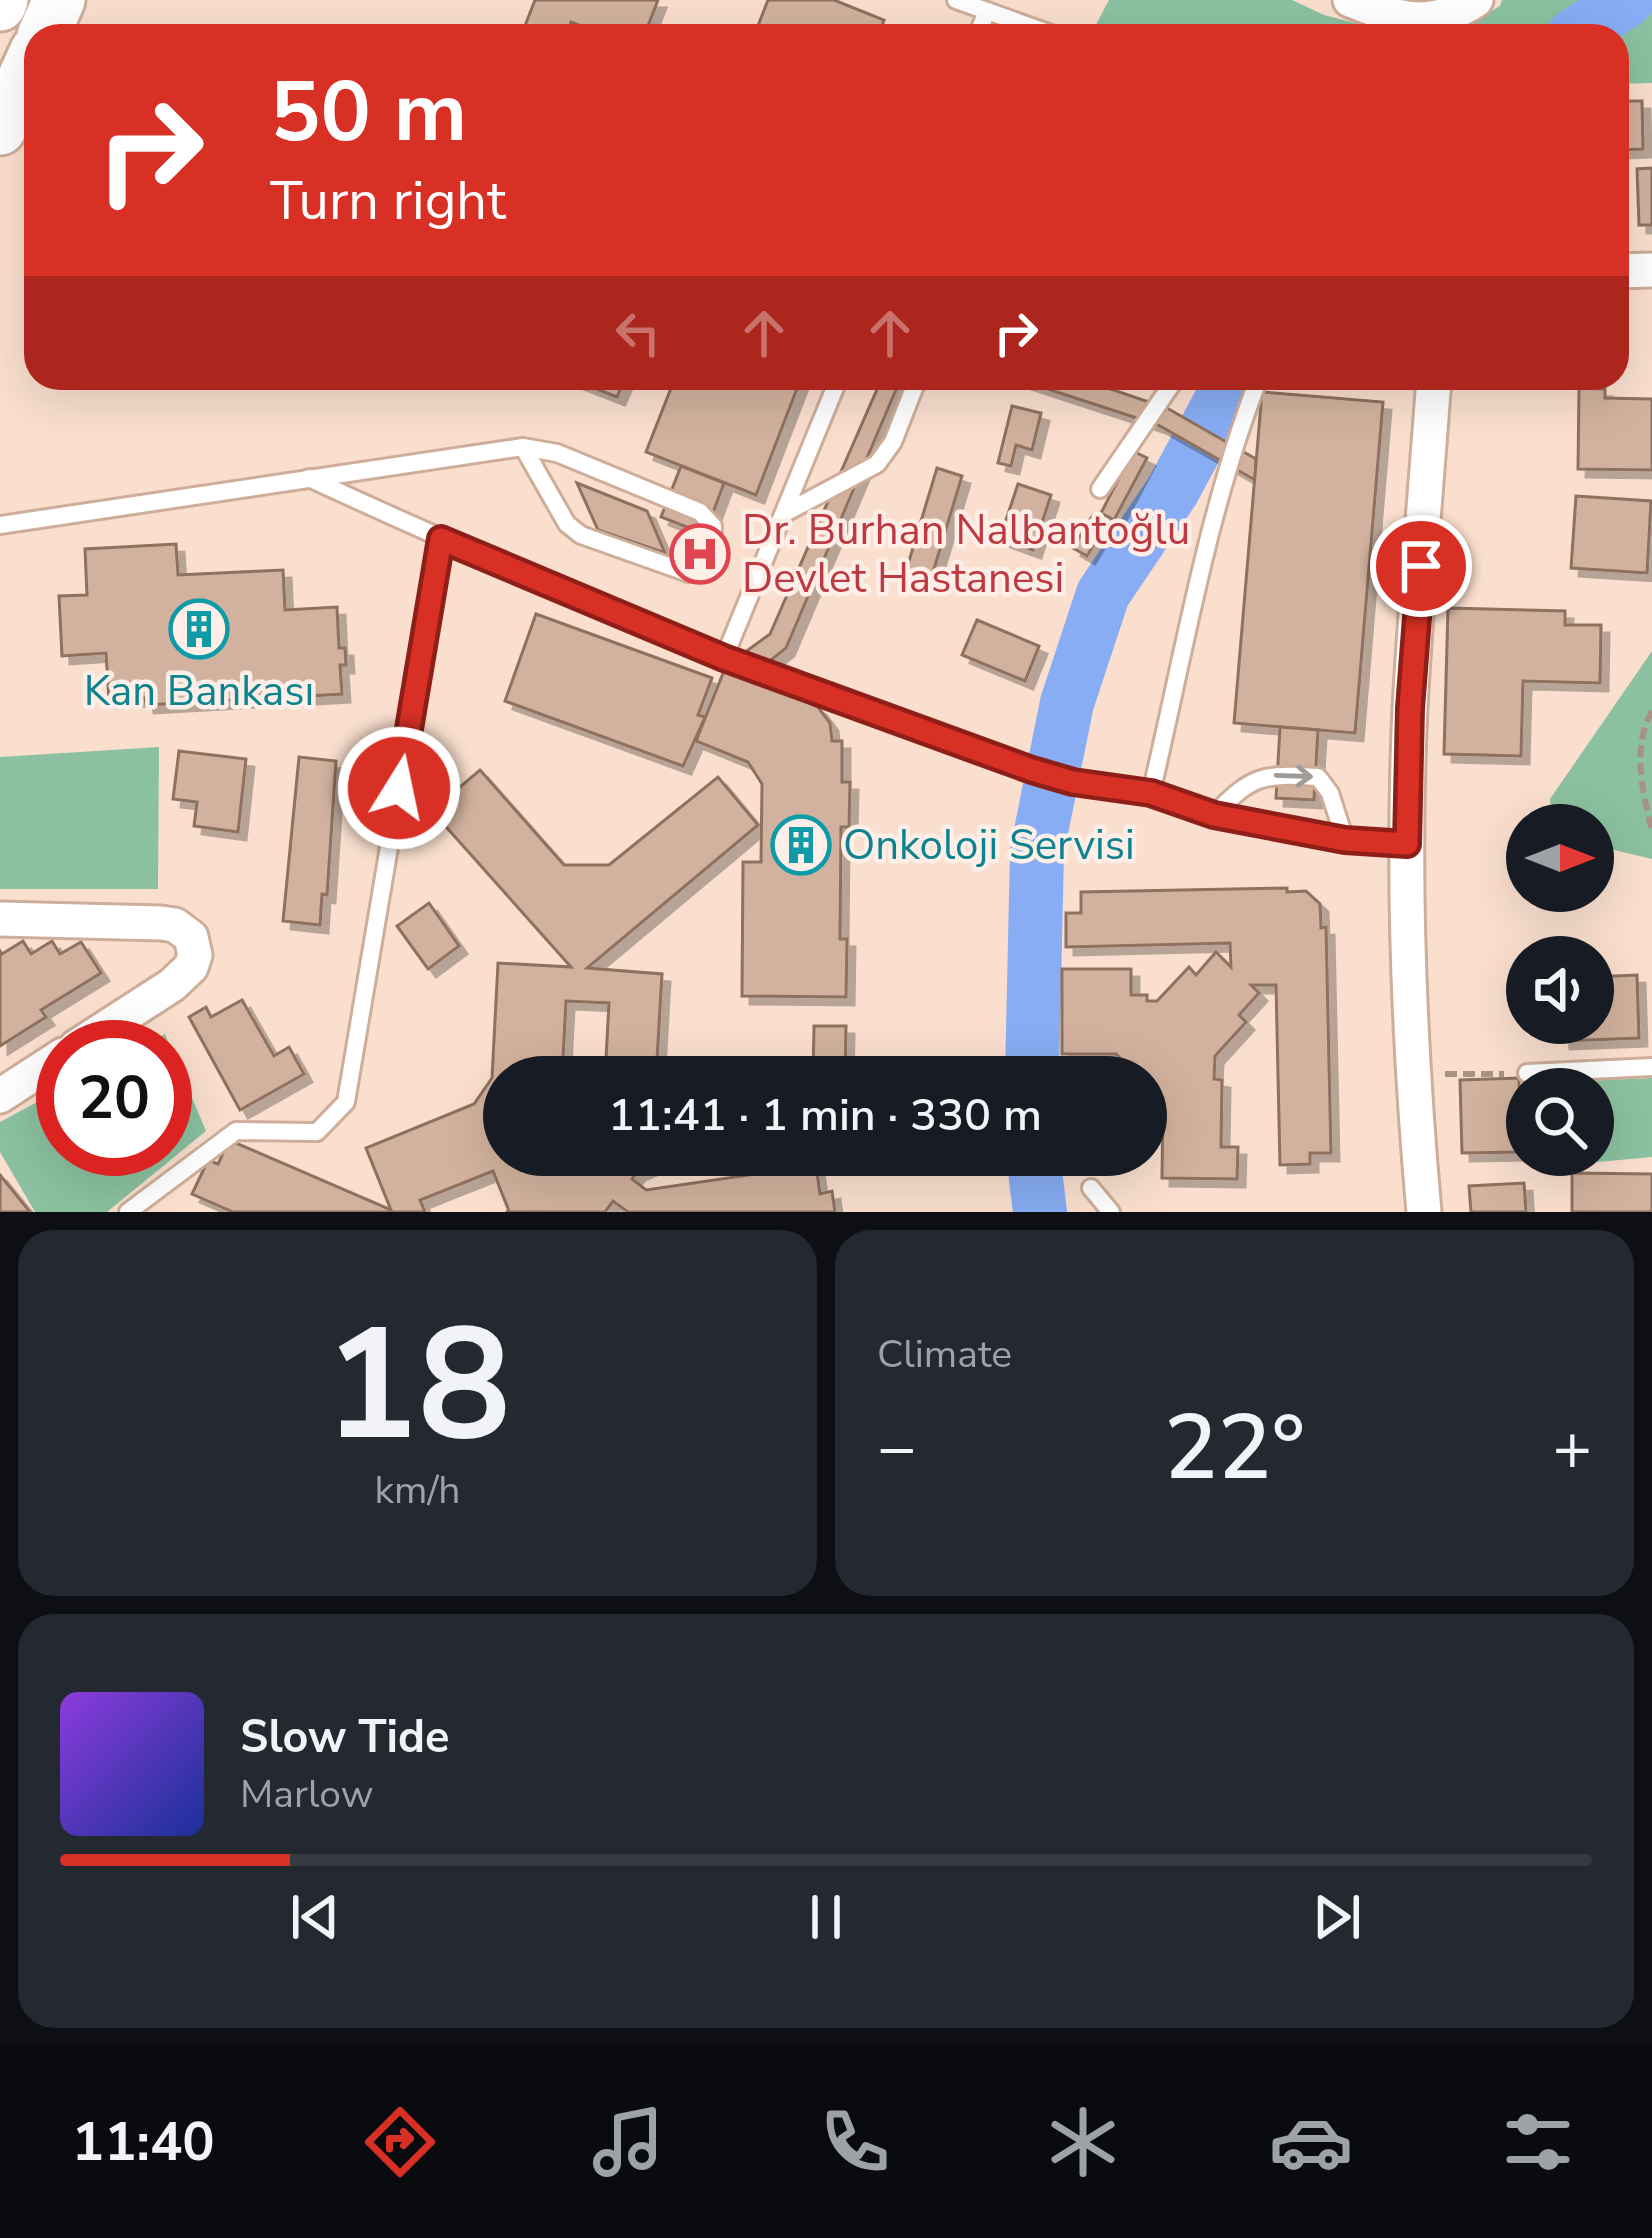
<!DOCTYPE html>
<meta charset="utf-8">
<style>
body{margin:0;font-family:"Nunito Sans",sans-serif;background:#242831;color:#f1f3f6;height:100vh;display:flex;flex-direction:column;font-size:45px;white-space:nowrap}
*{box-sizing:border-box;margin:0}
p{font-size:39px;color:#9ea1a6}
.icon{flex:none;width:66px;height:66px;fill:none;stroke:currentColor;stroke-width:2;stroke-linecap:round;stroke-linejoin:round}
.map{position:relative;height:1212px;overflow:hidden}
.panel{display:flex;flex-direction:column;gap:18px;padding:18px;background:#0d0f14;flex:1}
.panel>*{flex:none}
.top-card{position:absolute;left:24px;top:24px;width:1605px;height:366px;border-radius:36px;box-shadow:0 12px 48px #0002;background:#d93025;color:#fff;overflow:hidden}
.needle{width:78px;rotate:90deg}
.buttons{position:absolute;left:1506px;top:804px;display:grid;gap:24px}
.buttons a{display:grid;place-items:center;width:108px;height:108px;border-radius:50%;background:#171b24;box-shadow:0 12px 48px #0002;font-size:60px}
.speed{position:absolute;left:36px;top:1020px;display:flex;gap:24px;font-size:60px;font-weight:700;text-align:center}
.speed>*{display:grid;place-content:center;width:156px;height:156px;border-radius:50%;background:#171b24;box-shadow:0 12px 48px #0002;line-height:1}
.speed .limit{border:18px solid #d22;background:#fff;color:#111}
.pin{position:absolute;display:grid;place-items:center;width:102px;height:102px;color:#fff;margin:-51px;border:6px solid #fff;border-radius:50%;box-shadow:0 3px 12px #0007}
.me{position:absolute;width:132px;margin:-66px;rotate:10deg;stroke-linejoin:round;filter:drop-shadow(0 0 9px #0008)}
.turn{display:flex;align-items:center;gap:42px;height:252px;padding:0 48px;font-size:54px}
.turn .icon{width:156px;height:156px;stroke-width:2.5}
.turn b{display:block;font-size:84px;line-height:102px}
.lanes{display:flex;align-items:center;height:114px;padding:0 48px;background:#0003;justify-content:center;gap:60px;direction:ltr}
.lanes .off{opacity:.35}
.big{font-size:90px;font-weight:600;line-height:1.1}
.panel .card{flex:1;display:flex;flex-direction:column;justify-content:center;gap:18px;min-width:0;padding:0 42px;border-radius:36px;background:#242831}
.panel .dial{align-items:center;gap:0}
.dial b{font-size:156px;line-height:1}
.song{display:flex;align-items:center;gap:36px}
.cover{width:144px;height:144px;border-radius:18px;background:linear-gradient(135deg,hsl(270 70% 55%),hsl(230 70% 35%))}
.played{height:12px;border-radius:6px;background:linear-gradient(90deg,#d93025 15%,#363941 15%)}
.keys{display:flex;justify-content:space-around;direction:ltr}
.heat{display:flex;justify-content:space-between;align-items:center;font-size:66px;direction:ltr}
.panel .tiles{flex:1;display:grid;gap:18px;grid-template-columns:1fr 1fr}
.card:last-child{grid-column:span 2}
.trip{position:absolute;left:483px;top:1056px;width:684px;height:120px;border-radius:60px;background:#171b24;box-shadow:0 12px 48px #0002;font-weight:600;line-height:120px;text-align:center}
.menu{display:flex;height:192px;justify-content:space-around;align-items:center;background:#090b0e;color:#9ea1a6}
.menu .icon{width:84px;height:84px}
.menu .selected{color:#d93025}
.menu b{font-size:54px;color:#f1f3f6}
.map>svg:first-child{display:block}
</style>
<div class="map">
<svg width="1652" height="1212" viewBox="0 0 1652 1212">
<defs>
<filter id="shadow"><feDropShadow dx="8" dy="8" stdDeviation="0" flood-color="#0004"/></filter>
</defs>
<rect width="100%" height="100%" fill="#fadfce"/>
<!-- green -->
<g fill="#8bc1a0">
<path d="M1109,0H1292L1324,15L1405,36L1091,34Z"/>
<path d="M1502,0H1652V83L1617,84V36H1447L1500,6Z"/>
<path d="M1652,651V859L1593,845V825H1553L1550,799Z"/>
<path d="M159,747L158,889H0V757Z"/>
<path d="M165,1034L206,1131L107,1212H35L0,1152V1122L63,1088V1149H165V1047H140Z"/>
<path d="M1652,1078V1157L1565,1165V1155H1593V1089H1560L1559,1082Z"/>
</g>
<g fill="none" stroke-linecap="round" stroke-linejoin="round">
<!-- river -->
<g stroke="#88adf4" stroke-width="54">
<path d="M1573,36L1627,0"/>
<path d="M1032,1077L1037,851L1067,703L1103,594L1173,490L1233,378"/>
<path d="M1033,1155L1040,1212"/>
</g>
</g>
<!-- building -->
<g fill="#d2b29e" stroke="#8e715e" stroke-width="3" filter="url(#shadow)">
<path d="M535,0H658L644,36H596L597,32L571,22L566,36H521Z"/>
<path d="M768,0H834L884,20L878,36H754Z"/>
<path d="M1617,101H1642L1643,149L1617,150Z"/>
<path d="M1652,168V225H1639L1637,169Z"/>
<path d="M568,378H625L617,397Z"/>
<path d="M675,378H801L756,495L646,452Z"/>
<path d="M882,378H901L786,648L750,677L726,666L770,634Z"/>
<path d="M1014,378H1078L1167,408L1256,459L1255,480L1158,425Z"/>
<path d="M1579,388L1605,389V398L1652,399V470L1578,469Z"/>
<path d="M1262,392L1383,402L1355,733L1234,723Z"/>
<path d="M1012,406L1041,413L1032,450L1016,445L1011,466L998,463Z"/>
<path d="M1133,451L1147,458L1114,520L1101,513Z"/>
<path d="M681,466L724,483L705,534L661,517Z"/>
<path d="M937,468L962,476L931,579L906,571Z"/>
<path d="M577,483L647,511L665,553L598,530Z"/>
<path d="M1018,484L1051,495L1033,550L1000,538Z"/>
<path d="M1576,496L1651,501L1647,573L1571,568Z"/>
<path d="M1093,515L1107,522L1087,556L1073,548Z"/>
<path d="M176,544L178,575L283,570L285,610L337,607L339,648H345L346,665H340L342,694L146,705L145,698L109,700L106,653L62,656L59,596L87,595L85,549Z"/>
<path d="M1448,608L1565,611V625H1601L1600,683L1523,681L1521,756L1444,754Z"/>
<path d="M536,614L712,678L698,715L705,717L683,766L505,701Z"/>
<path d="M977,620L1039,646L1025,681L962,655Z"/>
<path d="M726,666L818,707L830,723L832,741H842V782H850L849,827H841L840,939H847L846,997L742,996L743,862H761L762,784L748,762L696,741Z"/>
<path d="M1280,727L1318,730L1314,800L1276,798Z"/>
<path d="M179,751L246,759L238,832L194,826L197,802L173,799Z"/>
<path d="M299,757L336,761L327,895L322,894L320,925L283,921Z"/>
<path d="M480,770L564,865H609L718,777L758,825L587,968L662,974L656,1077H605L609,1003L566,1001L562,1077H504V1155H676L637,1172L632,1179L646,1190L816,1165L820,1194L832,1191L835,1212H628L613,1201L605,1212H506L509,1211L493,1171L420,1200L425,1212H233L192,1194L208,1160L218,1164L229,1140L391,1210L366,1148L474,1104L492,1078L498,963L571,967L424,802L451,777L460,787Z"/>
<path d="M1287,888V892L1306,891L1320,904L1321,928L1326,927L1331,1153H1310V1164L1280,1165L1276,985H1251L1259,993L1239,1015L1246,1022L1215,1056L1214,1079L1222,1080L1221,1147H1238L1237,1179L1162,1178L1163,1098L1150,1086L1146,1090V1077H1119L1129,1066L1116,1054H1062V969H1131V995H1147V1001H1157L1189,967L1196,975L1216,952L1231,967L1230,943L1066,947V913H1081V892Z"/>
<path d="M429,903L459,946L428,969L397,926Z"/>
<path d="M23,941L31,954L52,941L60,954L81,942L101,973L41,1010L46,1017L0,1046V951L2,954Z"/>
<path d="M1637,975L1639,1038L1562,1041L1561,1023H1593V977Z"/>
<path d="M242,1000L274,1056L289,1047L304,1074L240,1110L189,1017L206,1007L211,1017Z"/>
<path d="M814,1026H846L845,1077H813Z"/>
<path d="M1519,1078L1520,1152L1462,1153L1460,1080Z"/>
<path d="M1572,1173L1652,1174V1212H1572Z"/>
<path d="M0,1175L30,1212H0Z"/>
<path d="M1524,1183L1526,1212H1471L1469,1186Z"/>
</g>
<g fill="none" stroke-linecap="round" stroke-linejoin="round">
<defs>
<g id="service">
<path d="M956,0L1057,36"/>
<path d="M977,36L987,11"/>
<path d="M309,478C545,588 786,683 1032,769L1073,782L1151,793L1214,815L1345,840L1407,844"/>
<path d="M1100,489L1176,378"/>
<path d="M785,513L877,464L893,442L918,378"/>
<path d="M0,525L523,447L557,453L700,512L713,526L711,555L688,573L581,535L567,524L523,447"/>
<path d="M724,658L839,378"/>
<path d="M1151,793C1184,654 1207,511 1259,378"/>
<path d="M1214,815C1253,774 1263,774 1318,777L1330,793L1345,840"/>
<path d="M1527,1073L1652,1067"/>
<path d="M1091,1188L1111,1212"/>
<path d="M128,1212L236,1131L317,1132L346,1102L441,539"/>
</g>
<g id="minor">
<path d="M1350,0C1398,19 1430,31 1476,0"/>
<path d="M1617,271L1652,270"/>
<path d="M0,919L161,923L175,925L191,937L195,955L191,967L172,985L76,1047"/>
<path d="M0,1096L63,1055"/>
<path d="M1424,1212C1409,1045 1402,876 1410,708C1416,598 1426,488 1434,378"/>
</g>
<g id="primary">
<path d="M0,5L2,0"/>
<path d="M43,36L59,0"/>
<path d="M0,129L36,51"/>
</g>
</defs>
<!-- service casing -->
<use href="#service" stroke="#ceae9a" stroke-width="22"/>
<!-- minor casing -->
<use href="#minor" stroke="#ceae9a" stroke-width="39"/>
<!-- primary casing -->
<use href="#primary" stroke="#ceae9a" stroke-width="57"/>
<!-- path -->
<g stroke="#a79285" stroke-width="6" stroke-dasharray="12 6" stroke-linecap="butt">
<path d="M1652,711C1631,749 1643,791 1652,832"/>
<path d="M1445,1074H1504"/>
</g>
<!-- service -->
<use href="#service" stroke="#fff" stroke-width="16"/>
<!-- minor -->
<use href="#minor" stroke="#fff" stroke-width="33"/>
<!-- primary -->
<use href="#primary" stroke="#fff" stroke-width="51"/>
</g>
<!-- one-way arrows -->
<defs><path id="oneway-shaft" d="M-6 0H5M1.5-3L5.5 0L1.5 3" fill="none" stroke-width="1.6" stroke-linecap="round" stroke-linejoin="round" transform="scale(3)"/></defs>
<use stroke="#a09b97" href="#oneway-shaft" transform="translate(1294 776) rotate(2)"/>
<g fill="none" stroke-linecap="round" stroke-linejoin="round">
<defs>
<path id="route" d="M399,788L441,539L724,658L1032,770L1073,782L1151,793L1214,815L1345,840L1407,844L1410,708L1421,566"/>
</defs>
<!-- route casing -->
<use href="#route" stroke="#8d1f18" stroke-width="30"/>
<!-- route -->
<use href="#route" stroke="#d93025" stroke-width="21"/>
</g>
<!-- icons -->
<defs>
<symbol id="hospital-ring" viewBox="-11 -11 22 22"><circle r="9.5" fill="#fdefe7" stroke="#e0444e" stroke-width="1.5"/><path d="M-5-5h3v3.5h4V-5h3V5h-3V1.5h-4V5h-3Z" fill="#e0444e"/></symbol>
<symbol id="building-ring" viewBox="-11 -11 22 22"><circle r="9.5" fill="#fdefe7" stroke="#0f9aa8" stroke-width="1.5"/><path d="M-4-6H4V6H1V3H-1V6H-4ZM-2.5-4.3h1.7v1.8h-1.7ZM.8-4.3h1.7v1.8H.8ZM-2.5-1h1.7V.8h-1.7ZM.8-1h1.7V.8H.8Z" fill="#0f9aa8"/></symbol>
</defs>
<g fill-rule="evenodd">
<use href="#hospital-ring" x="667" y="521" width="66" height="66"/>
<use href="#building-ring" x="166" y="596" width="66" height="66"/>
<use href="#building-ring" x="768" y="812" width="66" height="66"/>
</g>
<g text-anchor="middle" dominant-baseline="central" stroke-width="9" stroke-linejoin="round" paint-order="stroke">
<!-- health labels -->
<g font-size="42" fill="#be3a42" stroke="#fdefe7" text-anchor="start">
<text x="742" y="530">Dr. Burhan Nalbantoğlu<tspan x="742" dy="48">Devlet Hastanesi</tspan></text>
</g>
<!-- culture labels -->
<g font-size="42" fill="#0d838f" stroke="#fdefe7">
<text x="199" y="691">Kan Bankası</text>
<text x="843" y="845" text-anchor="start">Onkoloji Servisi</text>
</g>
</g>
</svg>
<div class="buttons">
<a><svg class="needle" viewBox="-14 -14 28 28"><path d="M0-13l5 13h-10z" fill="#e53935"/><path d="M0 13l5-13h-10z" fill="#9ea1a6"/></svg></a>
<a><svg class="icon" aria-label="sound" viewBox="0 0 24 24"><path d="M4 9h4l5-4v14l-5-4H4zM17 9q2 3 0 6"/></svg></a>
<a><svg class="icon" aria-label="search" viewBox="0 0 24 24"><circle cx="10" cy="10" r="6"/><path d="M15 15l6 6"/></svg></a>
</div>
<div class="speed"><div class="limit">20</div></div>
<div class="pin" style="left:1421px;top:566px;background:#d93025"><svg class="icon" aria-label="arrive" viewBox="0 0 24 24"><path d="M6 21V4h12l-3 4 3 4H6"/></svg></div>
<svg class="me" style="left:399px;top:788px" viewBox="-20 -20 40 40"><circle r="17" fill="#d93025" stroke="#fff" stroke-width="3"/><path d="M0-11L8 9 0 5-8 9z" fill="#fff"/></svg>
<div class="trip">11:41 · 1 min · 330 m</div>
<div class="top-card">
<div class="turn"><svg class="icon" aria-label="right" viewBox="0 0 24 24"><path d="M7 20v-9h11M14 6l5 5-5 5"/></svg><div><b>50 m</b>Turn right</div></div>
<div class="lanes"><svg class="icon off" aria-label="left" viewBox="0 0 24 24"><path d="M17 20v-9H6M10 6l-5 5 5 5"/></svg><svg class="icon off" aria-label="ahead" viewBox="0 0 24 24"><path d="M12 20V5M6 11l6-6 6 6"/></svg><svg class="icon off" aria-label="ahead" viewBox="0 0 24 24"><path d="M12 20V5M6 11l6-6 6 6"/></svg><svg class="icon" aria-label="right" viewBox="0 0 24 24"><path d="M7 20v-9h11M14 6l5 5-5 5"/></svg></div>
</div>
</div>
<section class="panel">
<div class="tiles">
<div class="card dial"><b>18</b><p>km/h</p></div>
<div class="card"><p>Climate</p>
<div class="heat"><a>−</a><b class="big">22°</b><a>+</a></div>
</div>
<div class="card">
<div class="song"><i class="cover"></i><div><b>Slow Tide</b><p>Marlow</p></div></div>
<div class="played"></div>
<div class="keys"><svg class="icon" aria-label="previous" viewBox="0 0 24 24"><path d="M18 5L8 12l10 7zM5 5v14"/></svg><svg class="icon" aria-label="pause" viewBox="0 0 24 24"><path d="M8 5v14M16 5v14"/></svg><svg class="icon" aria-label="next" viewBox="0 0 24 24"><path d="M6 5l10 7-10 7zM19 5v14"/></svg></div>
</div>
</div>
</section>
<nav class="menu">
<b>11:40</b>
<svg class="icon selected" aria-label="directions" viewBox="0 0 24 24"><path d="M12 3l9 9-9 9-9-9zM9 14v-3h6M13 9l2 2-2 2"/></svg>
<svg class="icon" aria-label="music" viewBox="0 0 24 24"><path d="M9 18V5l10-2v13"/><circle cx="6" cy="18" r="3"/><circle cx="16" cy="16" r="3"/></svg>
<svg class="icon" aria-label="phone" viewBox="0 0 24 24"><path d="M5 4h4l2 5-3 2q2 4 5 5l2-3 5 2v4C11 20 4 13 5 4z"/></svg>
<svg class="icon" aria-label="climate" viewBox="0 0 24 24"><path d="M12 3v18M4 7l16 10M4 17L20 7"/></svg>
<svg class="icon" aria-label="car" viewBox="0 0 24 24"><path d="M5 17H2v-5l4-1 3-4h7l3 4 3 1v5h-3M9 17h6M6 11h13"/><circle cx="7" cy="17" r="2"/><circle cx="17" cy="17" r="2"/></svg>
<svg class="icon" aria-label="filters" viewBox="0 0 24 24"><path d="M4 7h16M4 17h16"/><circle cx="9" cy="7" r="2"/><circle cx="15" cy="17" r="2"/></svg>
</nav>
